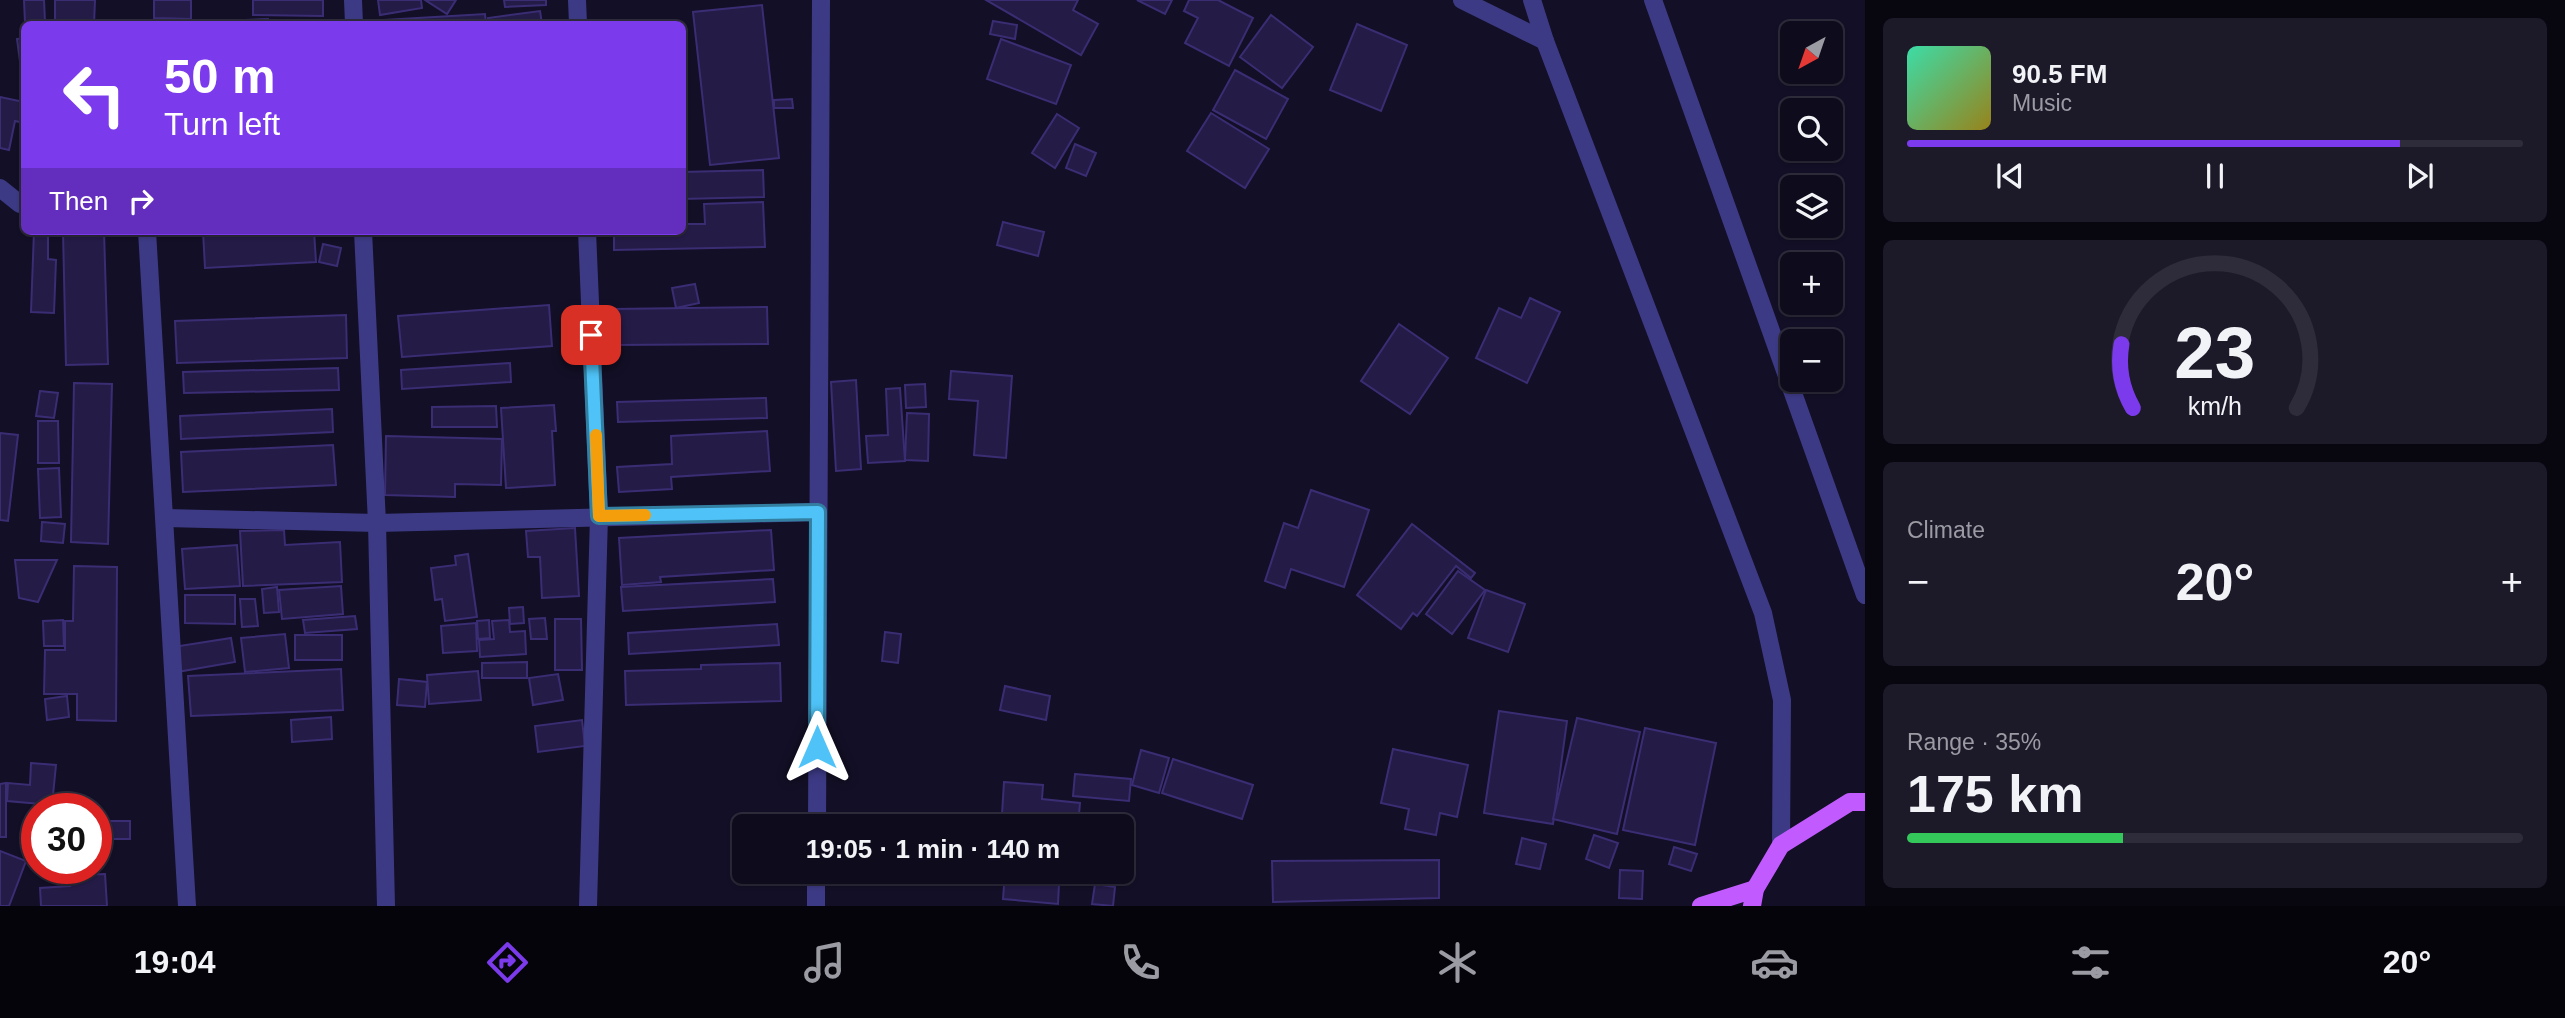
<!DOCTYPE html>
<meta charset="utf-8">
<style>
body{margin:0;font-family:Arial,sans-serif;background:#1c1929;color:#f1f3f6;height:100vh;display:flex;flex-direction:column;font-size:26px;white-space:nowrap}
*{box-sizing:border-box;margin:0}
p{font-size:23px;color:#9b9ba3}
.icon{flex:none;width:38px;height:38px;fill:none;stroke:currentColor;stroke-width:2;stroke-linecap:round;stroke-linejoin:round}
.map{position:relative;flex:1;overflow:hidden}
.details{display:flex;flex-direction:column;gap:18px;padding:18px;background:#08060f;width:700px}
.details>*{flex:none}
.guide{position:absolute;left:21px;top:21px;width:665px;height:214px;border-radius:10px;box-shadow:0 2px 5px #0004,0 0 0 2px #2e2b3b;background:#7c3aed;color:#fff;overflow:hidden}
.needle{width:46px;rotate:220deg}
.buttons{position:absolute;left:1780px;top:21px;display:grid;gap:14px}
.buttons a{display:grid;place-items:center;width:63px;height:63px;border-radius:10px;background:#0e0b1c;box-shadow:0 2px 5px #0004,0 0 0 2px #2e2b3b;font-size:35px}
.speed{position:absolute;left:21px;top:793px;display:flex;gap:14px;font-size:35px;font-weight:700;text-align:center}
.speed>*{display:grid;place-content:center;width:91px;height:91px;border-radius:50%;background:#0e0b1c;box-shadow:0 2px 5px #0004,0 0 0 2px #2e2b3b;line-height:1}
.speed .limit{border:10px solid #d22;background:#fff;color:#111}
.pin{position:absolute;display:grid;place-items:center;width:60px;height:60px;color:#fff;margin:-30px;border-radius:14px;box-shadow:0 4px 10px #0006}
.me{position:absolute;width:77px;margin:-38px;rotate:0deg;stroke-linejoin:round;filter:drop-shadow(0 0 5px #0008)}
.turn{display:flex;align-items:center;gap:24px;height:147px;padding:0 28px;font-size:32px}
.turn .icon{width:91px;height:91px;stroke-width:2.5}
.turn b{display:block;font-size:49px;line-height:60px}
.then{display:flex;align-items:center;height:66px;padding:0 28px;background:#0003;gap:14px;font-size:26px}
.big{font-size:52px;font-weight:800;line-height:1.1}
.details .tile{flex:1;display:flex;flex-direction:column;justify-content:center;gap:10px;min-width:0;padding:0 24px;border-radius:10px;background:#1c1929}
.details .dial{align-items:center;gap:0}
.dial svg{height:182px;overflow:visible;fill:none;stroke:#2e2b3b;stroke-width:7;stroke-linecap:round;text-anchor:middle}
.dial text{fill:#f1f3f6;stroke:none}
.song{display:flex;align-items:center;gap:21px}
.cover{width:84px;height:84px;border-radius:10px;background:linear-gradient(135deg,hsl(160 70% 55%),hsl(50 70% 35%))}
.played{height:7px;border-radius:4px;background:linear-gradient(90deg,#7c3aed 80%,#2e2b3b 80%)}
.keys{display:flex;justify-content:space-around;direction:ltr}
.heat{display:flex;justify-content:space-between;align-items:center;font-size:38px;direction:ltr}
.charge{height:10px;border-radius:5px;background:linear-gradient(90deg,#34c759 35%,#2e2b3b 0)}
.trip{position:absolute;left:732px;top:814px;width:402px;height:70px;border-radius:10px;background:#0e0b1c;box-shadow:0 2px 5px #0004,0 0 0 2px #2e2b3b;font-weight:800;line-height:70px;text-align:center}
.tabs{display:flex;height:112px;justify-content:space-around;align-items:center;background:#06040b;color:#9b9ba3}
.tabs .icon{width:49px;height:49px}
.tabs .current{color:#7c3aed}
.tabs b{font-size:32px;color:#f1f3f6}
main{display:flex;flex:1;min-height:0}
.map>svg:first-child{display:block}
</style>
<main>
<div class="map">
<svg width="1865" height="906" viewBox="0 0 1865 906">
<rect width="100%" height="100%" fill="#130f26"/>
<!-- building -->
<g fill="#241b47" stroke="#3b2d73" stroke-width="2">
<path d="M24,0H44L45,22L25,23Z"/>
<path d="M55,0H95L94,24H55Z"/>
<path d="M154,0H191V19L154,18Z"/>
<path d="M253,0H323V16L253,15Z"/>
<path d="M378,0H421L422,8L380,15Z"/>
<path d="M425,0H456L447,14Z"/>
<path d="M504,0H546V5L505,7Z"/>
<path d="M986,0H1078L1073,10L1098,24L1081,55Z"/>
<path d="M1137,0H1172L1165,14Z"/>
<path d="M1189,0H1218L1253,18L1229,66L1185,43L1198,18L1184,11Z"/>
<path d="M762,5L779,158L710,165L693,12Z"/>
<path d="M540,11L542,24H489L488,18Z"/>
<path d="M485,14L486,24H384V20Z"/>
<path d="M1271,15L1313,47L1282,88L1240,57Z"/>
<path d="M268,19L269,24H223V21Z"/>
<path d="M993,21L1017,25L1015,39L990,34Z"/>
<path d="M1357,24L1407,45L1381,111L1330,90Z"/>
<path d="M24,38V84H23L17,39Z"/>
<path d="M1001,39L1071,65L1056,104L987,79Z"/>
<path d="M1235,70L1288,99L1266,139L1213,110Z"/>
<path d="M0,97L24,102V123L15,121L9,150L0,148Z"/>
<path d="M792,99L793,108H774V100Z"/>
<path d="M1211,113L1269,149L1245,188L1187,151Z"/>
<path d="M1057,114L1079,128L1055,168L1032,153Z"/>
<path d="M1075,144L1096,153L1086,176L1066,168Z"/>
<path d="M763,170L764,197L682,199V172Z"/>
<path d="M763,202L765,247L614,250V232H593L682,231V224H705L704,204Z"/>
<path d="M1003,222L1044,232L1038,256L997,245Z"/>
<path d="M34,231H48V259L56,260L54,313L31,312Z"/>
<path d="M63,231H104L108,364L66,365Z"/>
<path d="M203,231H314L316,262L205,268Z"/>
<path d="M323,244L341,248L337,266L319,262Z"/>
<path d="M695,284L699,303L676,308L672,288Z"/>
<path d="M1530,298L1560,312L1527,383L1476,358L1499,308L1521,318Z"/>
<path d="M549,305L552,346L402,357L398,316Z"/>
<path d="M767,307L768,344L613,345V309Z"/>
<path d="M346,315L347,358L177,363L175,321Z"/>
<path d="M1399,324L1448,358L1410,414L1361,381Z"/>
<path d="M510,363L511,382L402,389L401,370Z"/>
<path d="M338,368L339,390L184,393L183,372Z"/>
<path d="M951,371L1012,376L1006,458L974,455L978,401L949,399Z"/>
<path d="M856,380L861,469L836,471L831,382Z"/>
<path d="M74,383L112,384L108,544L71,542Z"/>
<path d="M925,384L926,407L906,408L905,385Z"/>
<path d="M900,388L905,461L868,463L866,436L888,435L886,389Z"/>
<path d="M40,391L58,393L54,418L36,416Z"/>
<path d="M766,398L767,418L618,422L617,402Z"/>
<path d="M554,405L556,431H552L555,485L506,488L501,408Z"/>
<path d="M496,406L497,427H432V407Z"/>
<path d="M332,409L333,432L181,439L180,416Z"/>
<path d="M907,413L929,414L928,461L905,460Z"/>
<path d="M38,421H58L59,463H38Z"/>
<path d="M767,431L770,471L671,477L672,489L619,492L617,467L672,464L671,436Z"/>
<path d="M0,433L18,435L8,521L0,520Z"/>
<path d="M386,436L502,439L501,485L455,484V497L385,495Z"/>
<path d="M333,445L336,485L183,492L181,452Z"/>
<path d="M59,468L61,517L40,518L38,469Z"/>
<path d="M1311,490L1369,510L1344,587L1291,569L1285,588L1265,581L1284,523L1298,528Z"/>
<path d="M42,522L65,524L63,543L41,541Z"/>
<path d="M1412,524L1475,573L1471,578L1456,566L1417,616L1413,613L1401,629L1357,595Z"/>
<path d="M575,528L579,596L542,598L540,557H528L526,531Z"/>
<path d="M284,530L285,545L340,542L342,582L243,586L240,531Z"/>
<path d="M771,530L774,570L660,577L661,582L622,585L619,538Z"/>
<path d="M237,545L240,586L185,589L182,549Z"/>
<path d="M468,554L477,617L445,621L442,599L435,600L431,568L456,565L455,556Z"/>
<path d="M15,560H57L38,602L19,598Z"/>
<path d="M74,566L117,567L116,721L77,720V694H44L45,650H65V621H73Z"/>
<path d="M1458,571L1485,590L1452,634L1426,614Z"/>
<path d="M773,579L775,602L623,611L621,587Z"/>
<path d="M341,586L343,614L282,619L279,590Z"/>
<path d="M277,587L279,612L264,613L262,589Z"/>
<path d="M1486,590L1525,604L1508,652L1468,638Z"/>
<path d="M185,595H235V624L185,623Z"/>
<path d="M240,599H255L258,626L242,627Z"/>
<path d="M523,607L524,623L510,624L509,608Z"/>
<path d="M355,616L357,629L305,633L303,620Z"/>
<path d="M545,618L547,639H531L529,619Z"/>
<path d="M555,619H581L582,670H555Z"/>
<path d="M63,620L64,646H44L43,621Z"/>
<path d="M489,620L490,638L478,639L477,621Z"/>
<path d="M509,620L510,632L525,631L526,654L480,657L479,640L494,639L492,621Z"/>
<path d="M476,623L477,651L443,653L441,626Z"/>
<path d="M777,624L779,645L629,654L628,633Z"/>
<path d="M885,632L901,634L898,663L882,661Z"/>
<path d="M285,634L289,668L245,672L241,638Z"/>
<rect x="295" y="635" width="47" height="25"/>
<path d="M231,638L235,662L177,672L173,647Z"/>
<path d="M527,662V678H482V663Z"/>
<path d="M780,663L781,701L626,705L625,671L701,669V665Z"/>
<path d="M341,669L343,710L191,716L188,676Z"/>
<path d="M478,671L481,700L429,704L427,675Z"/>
<path d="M558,674L563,700L533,705L529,678Z"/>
<path d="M399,679L427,682L425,707L397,705Z"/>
<path d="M1005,686L1050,696L1046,720L1000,710Z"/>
<path d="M67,696L69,717L47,720L45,699Z"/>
<path d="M1499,711L1567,721L1553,824L1484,813Z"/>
<path d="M331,717L332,739L292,742L291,720Z"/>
<path d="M1577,718L1640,732L1617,834L1553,819Z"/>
<path d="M582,720L585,746L538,752L535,726Z"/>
<path d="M1645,728L1716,743L1695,845L1623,830Z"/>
<path d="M1393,749L1468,765L1457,817L1440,813L1436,835L1405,829L1409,809L1381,803Z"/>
<path d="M1141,750L1169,758L1159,793L1132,785Z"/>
<path d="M1173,759L1253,785L1242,819L1162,793Z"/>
<path d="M31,763L56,765L52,805L7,801L8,783L30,785Z"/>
<path d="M1075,774L1131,779L1129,801L1073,796Z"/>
<path d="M1004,782L1043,785L1042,799L1080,803L1078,826H1032V816L1002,814Z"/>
<path d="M6,783V837H0V784Z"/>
<rect x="1004" y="819" width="24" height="7"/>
<rect x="98" y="821" width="32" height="18"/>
<path d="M1594,835L1618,843L1609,868L1586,859Z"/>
<path d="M1522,838L1546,844L1540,869L1516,864Z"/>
<path d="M1674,847L1697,854L1691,871L1669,864Z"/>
<path d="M0,851L26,861L9,906H0Z"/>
<path d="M1439,860V898L1273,902L1272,861Z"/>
<path d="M1620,870L1643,871L1642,899L1619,898Z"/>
<path d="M1005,872H1027L1026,881L1059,884L1058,904L1003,899Z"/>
<path d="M1028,872H1100L1099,878Z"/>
<path d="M105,874L107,906H41L40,888L70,886V875Z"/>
<path d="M1095,884L1115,887L1113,906L1092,904Z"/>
</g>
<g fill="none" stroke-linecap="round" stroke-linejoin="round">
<!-- minor -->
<g stroke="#3d3a85" stroke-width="18">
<path d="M353,0L354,24"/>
<path d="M577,0L578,24"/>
<path d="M1462,0L1545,41"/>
<path d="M1532,0L1545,41L1763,613L1782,700L1781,845"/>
<path d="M1653,0L1865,595"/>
<path d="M0,188L20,204H24"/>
<path d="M147,231L187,906"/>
<path d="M363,231L377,523L386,906"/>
<path d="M587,231L599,516L588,906"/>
<path d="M166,518L377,523L818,512"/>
<path d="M817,826L821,0"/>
<path d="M816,906V872"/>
</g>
<!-- major -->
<g stroke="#c25bff" stroke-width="18">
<path d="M1701,906L1755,889"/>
<path d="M1752,906L1755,889L1781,845L1850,802H1865"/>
</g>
</g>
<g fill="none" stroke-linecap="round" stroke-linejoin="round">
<defs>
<path id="route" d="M591,335L599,516L818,512L817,747"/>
</defs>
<!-- route casing -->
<use href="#route" stroke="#337fa1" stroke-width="18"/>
<!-- route -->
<use href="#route" stroke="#4fc3f7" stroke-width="12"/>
<!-- slow -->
<path stroke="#f59e0b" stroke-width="12" d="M596,435L599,516L645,515"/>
</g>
</svg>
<div class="buttons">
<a><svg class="needle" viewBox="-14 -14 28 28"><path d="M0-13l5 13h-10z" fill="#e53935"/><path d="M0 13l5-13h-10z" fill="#9b9ba3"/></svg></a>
<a><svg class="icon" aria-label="search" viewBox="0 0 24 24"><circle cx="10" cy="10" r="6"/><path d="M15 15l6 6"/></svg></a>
<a><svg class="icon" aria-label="layers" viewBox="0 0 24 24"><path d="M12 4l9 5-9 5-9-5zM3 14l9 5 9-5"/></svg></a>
<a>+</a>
<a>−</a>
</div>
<div class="speed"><div class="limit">30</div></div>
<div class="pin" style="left:591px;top:335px;background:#d93025"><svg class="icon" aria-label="arrive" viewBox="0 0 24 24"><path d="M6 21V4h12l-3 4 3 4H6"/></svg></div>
<svg class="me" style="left:817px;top:747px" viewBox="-20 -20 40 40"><path d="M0-17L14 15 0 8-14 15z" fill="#4fc3f7" stroke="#fff" stroke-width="4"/></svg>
<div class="trip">19:05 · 1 min · 140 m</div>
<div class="guide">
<div class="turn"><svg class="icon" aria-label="left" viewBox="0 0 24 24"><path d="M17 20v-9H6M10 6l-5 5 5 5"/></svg><div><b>50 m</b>Turn left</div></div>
<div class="then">Then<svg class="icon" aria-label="right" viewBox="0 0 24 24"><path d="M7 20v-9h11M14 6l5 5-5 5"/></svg></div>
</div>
</div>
<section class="details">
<div class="tile">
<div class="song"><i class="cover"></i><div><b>90.5 FM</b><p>Music</p></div></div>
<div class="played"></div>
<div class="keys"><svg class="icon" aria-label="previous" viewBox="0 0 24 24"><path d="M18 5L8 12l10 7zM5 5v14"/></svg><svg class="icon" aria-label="pause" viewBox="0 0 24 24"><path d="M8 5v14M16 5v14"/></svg><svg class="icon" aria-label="next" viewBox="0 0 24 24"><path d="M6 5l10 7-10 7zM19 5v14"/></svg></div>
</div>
<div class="tile dial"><svg viewBox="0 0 100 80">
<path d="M14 69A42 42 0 1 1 86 69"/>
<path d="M14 69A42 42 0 0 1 9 41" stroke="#7c3aed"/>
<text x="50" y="56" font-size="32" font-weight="700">23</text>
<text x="50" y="72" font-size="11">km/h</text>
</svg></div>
<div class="tile"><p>Climate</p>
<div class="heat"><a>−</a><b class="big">20°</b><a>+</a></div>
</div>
<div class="tile"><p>Range · 35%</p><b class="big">175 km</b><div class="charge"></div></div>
</section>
</main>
<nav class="tabs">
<b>19:04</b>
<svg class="icon current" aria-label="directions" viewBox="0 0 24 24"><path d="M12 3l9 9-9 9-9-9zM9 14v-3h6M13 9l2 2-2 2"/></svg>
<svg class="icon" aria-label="music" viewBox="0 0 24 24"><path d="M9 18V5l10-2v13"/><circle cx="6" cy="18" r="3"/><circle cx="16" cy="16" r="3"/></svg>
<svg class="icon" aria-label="phone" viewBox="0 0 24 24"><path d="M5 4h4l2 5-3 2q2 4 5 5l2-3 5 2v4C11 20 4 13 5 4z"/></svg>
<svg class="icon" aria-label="climate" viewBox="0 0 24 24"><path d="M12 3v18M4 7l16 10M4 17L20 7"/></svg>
<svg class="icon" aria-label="car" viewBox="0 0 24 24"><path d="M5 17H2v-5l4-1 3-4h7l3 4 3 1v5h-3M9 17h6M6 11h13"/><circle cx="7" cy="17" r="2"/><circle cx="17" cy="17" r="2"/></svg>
<svg class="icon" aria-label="filters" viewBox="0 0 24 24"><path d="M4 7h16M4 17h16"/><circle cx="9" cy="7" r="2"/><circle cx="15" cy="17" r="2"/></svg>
<b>20°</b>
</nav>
